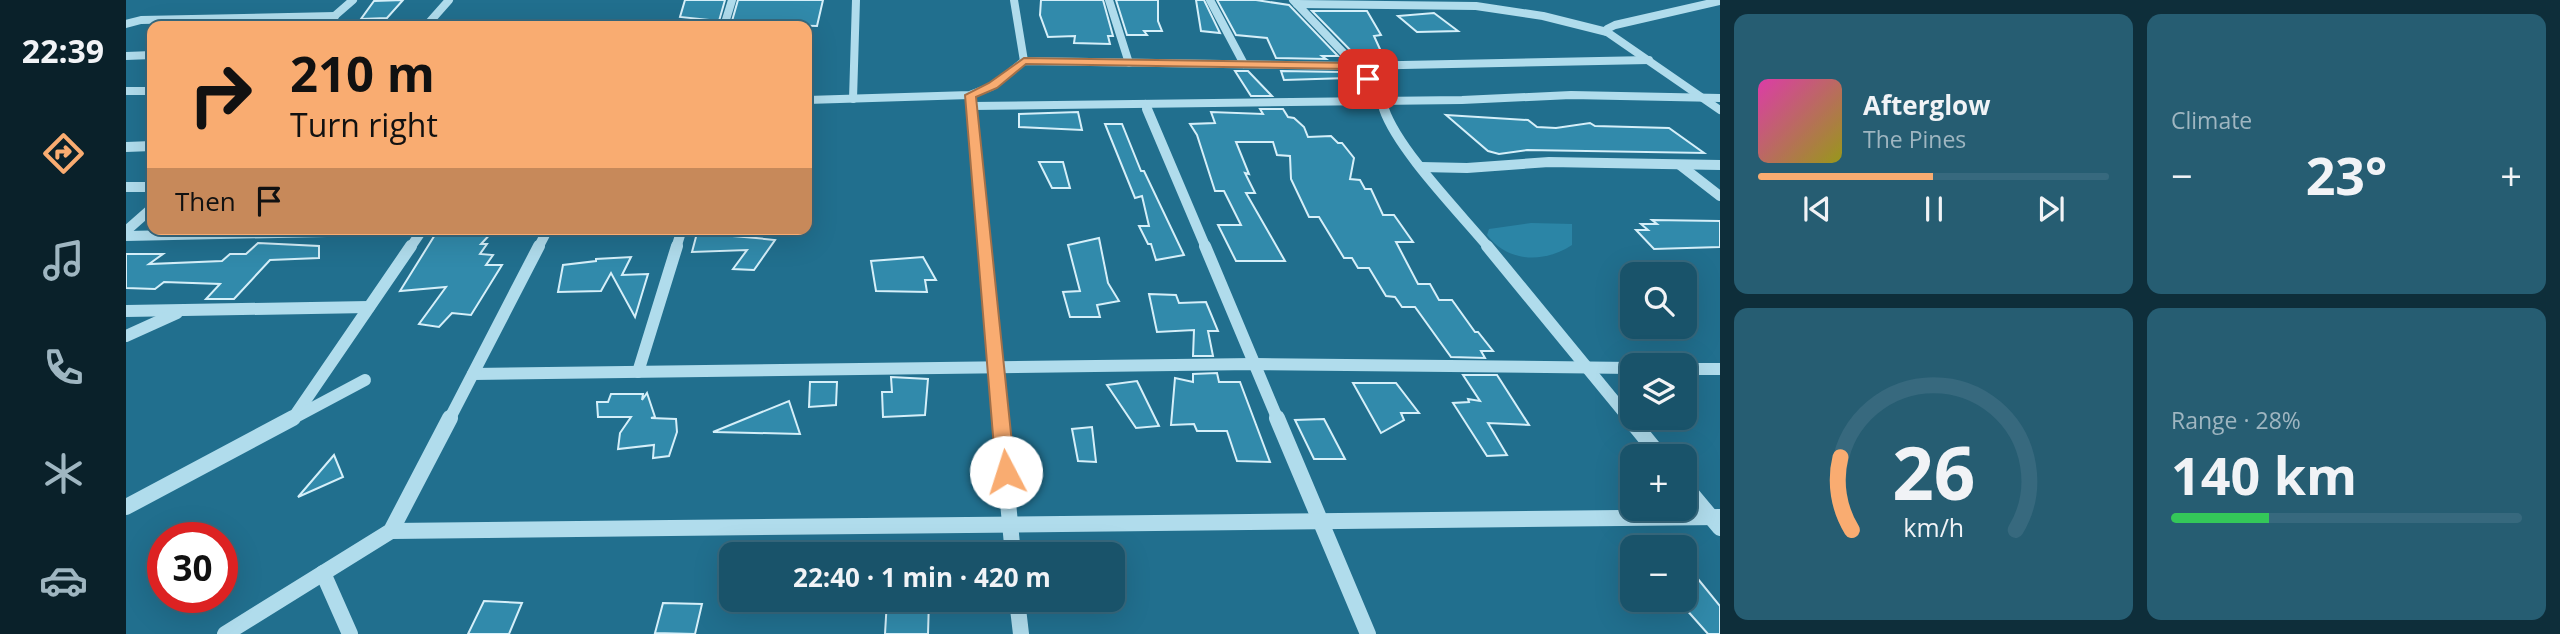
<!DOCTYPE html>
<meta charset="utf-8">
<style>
body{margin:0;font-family:"Open Sans",sans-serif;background:#265d72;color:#f1f3f6;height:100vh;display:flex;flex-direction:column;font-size:26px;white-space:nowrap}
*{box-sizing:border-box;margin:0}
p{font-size:23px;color:#9fb6c1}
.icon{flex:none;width:38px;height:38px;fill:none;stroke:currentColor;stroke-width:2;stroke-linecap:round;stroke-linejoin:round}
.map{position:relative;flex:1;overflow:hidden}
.details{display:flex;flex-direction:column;gap:14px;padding:14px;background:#0e2e3a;width:840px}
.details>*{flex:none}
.guide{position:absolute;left:21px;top:21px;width:665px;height:214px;border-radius:14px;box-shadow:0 7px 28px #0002,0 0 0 2px #37697e;background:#f9ac71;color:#111;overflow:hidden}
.tools{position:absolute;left:1494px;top:262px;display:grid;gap:14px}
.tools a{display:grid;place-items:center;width:77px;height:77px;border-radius:14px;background:#19536a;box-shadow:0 7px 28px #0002,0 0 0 2px #37697e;font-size:35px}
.speed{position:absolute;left:21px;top:522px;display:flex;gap:14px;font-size:35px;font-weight:700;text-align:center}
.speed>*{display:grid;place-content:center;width:91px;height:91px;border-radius:50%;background:#19536a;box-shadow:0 7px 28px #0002,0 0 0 2px #37697e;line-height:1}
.speed .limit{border:10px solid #d22;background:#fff;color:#111}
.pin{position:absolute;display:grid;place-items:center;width:60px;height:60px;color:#fff;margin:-30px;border-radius:14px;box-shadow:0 4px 10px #0006}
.me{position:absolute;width:77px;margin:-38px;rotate:355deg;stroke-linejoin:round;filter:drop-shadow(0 0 5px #0008)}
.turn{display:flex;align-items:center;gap:24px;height:147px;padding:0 28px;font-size:32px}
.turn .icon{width:91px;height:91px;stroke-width:2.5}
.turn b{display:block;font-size:49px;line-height:60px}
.then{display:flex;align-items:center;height:66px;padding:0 28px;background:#0003;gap:14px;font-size:26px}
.big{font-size:52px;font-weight:700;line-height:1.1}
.details .tile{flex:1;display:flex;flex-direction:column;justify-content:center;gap:10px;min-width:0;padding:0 24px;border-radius:14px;background:#265d72}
.details .dial{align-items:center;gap:0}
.dial svg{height:182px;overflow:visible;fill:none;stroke:#37697e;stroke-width:7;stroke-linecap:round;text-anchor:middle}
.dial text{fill:#f1f3f6;stroke:none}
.song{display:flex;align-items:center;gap:21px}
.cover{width:84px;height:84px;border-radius:10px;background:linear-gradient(135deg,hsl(320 70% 55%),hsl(60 70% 35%))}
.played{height:7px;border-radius:4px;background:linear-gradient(90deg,#f9ac71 50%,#37697e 50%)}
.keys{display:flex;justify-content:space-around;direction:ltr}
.heat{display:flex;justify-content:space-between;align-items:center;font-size:38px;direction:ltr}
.charge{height:10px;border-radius:5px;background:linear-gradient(90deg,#34c759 28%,#37697e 0)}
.details .tiles{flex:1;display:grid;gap:14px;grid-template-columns:repeat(2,1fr)}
.trip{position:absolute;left:593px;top:542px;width:406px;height:70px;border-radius:14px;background:#19536a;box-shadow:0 7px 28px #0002,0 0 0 2px #37697e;font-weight:700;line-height:70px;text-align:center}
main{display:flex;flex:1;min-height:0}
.tab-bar{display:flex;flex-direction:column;width:126px;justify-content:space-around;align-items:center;background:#0a212a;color:#9fb6c1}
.tab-bar .icon{width:49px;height:49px}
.tab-bar .current{color:#f9ac71}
.tab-bar b{font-size:32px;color:#f1f3f6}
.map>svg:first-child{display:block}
</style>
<main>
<nav class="tab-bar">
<b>22:39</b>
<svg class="icon current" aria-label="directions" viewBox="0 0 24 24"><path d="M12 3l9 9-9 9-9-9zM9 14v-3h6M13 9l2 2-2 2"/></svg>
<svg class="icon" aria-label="music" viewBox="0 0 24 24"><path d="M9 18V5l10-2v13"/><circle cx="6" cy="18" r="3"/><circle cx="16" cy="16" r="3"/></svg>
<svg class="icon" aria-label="phone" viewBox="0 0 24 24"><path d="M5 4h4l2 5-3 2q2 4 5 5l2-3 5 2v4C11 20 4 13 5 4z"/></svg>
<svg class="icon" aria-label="climate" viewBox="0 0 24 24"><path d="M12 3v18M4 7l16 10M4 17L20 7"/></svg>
<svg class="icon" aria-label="car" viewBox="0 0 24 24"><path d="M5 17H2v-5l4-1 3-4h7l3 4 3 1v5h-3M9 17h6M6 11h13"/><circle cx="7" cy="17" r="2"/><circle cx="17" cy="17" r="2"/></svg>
</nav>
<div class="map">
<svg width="1594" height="634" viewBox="0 0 1594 634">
<rect width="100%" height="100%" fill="#216f8e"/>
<!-- green -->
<path fill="#2b85a6" d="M1405,223L1446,224V245C1419,263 1382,263 1361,235L1363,229Z"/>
<!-- building -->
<g fill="#318aab" stroke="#d5eff9" stroke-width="2">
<path d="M277,0L261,18L235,19L248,1Z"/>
<path d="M559,0H599L593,21L554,17Z"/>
<path d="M612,0H697L691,26L614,24L616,21H606Z"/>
<path d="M915,0H977L987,36H982L984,44L948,43L949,36L922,37L914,15Z"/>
<path d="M990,0H1032V21L1036,31H1018L1021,35H1001Z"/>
<path d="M1070,0H1078L1094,33L1075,31Z"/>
<path d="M1091,0H1130L1163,5L1212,56H1196L1200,59L1150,58L1141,38L1110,35Z"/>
<path d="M1186,11H1241L1255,35L1248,36L1258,58L1231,57Z"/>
<path d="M1308,13L1332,31L1291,32L1272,16Z"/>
<path d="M1109,71H1122L1146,96H1125Z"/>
<path d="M1155,71L1215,72L1221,78L1158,80Z"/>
<path d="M1134,109H1157L1162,117L1168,118L1178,127L1182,137L1205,136L1212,143H1216L1228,158L1224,179L1234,180L1239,189H1245L1257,215H1268L1287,242H1270L1292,284H1304L1313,300H1326L1349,332H1352L1367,351H1355L1359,358L1325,357L1289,307H1276L1269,297L1260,296L1243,268H1232L1226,258H1218L1193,217H1183L1165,179L1164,156L1151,155L1147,142H1110L1123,174L1119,173L1129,193H1120L1159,261H1110L1092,225H1115L1098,191H1089L1071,135L1064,124L1089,123L1085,112L1137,114Z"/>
<path d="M952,112L956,130L893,127V114Z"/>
<path d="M1320,115L1402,120L1411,127L1430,128L1464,123L1469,126L1543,128L1578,153L1401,150L1373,154L1362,151Z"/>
<path d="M979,124H996L1015,171H1018L1058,255L1030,260L1025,244H1022L1013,226H1023L1016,196L1009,198Z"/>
<path d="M913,162H937L944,188H926Z"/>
<path d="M1526,220L1594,221V247L1528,249L1510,230H1522L1515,224H1531Z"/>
<path d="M369,229L355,244H361L354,254L367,255L360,265H376L345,315L326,313L313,327L293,324L320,287L274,291L312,230Z"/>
<path d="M571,233L630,238L649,240L628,270L607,269L621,250L566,252Z"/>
<path d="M973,238L982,283L993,301L971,305L974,317H944L937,292L954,291L942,245Z"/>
<path d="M132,243L193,246V258L144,260L108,299H80L94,284L38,282L29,289L0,288V254H37L23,264L96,261L104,254H120Z"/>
<path d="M505,257L496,275L522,274L509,317L485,273L475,291L432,292L437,265L470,261V259Z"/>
<path d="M797,257L810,280H799L801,292L750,291L745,261Z"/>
<path d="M1023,294L1050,295L1053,303L1080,302L1092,331H1082L1087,356H1067L1068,330L1031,332Z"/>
<path d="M1091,373L1093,382H1114L1144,462L1111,461L1101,431H1071L1068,424L1045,425L1049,378L1067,382V374Z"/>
<path d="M1337,375H1371L1403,425L1362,423L1381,455L1361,456L1327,403L1343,402L1342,399L1354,401Z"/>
<path d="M765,377L802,379L799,415L757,417L756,392H766Z"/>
<path d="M1011,381L1033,426L1010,428L981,385Z"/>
<path d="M684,382H711L710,405L683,407Z"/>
<path d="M1227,383H1270L1293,413H1275L1278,420L1255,433Z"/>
<path d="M521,393L529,417L525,418L550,419L551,432L543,456L527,458L528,445L492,449L494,433L505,417H472L471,402H482L485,394H517L516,400Z"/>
<path d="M663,401L674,434L588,432H587Z"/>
<path d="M1198,419L1219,459H1188L1169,420Z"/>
<path d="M966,427L970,462L952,461L946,429Z"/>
<path d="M208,455L217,477L172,497Z"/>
<path d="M1559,563L1594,606V634H1582L1559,608Z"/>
<path d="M761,600H803L802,634H759Z"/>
<path d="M358,601L396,603L383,634H342Z"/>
<path d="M537,603L576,604L569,634L529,633Z"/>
</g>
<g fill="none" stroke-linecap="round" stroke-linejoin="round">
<!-- minor-far3 -->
<g stroke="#b0dcec" stroke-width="8">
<path d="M888,0L898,61"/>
<path d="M983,0L1003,63"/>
<path d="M1084,0L1118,64"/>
<path d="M1167,0L1252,89L1259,111"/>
<path d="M1171,4L1350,6L1417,16L1481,32L1594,110"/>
<path d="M0,24L15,20L209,16"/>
<path d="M197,26L227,0"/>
<path d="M300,26L323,0"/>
<path d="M598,26L606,0"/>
<path d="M1481,32V29L1489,25L1594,1"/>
<path d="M0,56L26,55"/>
<path d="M0,91H26"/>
<path d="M727,99L730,0"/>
<path d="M845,99L846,111"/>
<path d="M681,100L844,95L867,86L898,61L1227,66L1523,60"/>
<path d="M1019,104L1022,111"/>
<path d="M846,106L1336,100L1445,95L1594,98"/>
</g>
<!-- minor-far2 -->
<g stroke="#b0dcec" stroke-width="10">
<path d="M846,109L859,248"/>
<path d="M1021,109L1080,248"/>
<path d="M1258,109C1272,150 1334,213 1363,248"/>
<path d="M0,147L26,146"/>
<path d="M1554,165L1594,196"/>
<path d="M1295,167L1341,168L1423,162L1594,165"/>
<path d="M0,187H26"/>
<path d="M0,231L26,208"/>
<path d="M0,236L297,230"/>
<path d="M284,248L297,229"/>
<path d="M412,248L422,229"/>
<path d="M550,248L556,229"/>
</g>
<!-- minor-far1 -->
<g stroke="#b0dcec" stroke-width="12">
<path d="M859,246L875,420"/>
<path d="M1079,246L1152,420"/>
<path d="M1361,246L1504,420"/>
<path d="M0,311L243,307"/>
<path d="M0,336L51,313"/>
<path d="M1559,369H1594"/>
<path d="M512,372L551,246"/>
<path d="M347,374L1128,364L1507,368"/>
<path d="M170,414L285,246"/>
<path d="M164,420L239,380"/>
<path d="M323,420L413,246"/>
</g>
<!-- minor -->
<g stroke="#b0dcec" stroke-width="16">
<path d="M874,418L887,555"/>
<path d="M1151,418L1242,634"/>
<path d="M1503,418L1535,457"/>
<path d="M1559,486L1594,528"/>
<path d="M0,507L167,418"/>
<path d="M265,531L1594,517"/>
<path d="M197,573L224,634"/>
<path d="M891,600L895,634"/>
<path d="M99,634L265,531L324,418"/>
</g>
</g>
<!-- route -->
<path fill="#f9ac71" stroke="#a27049" stroke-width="2" d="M898,58L1227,63L1248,79L1238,81L1225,69L900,64L871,88L850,97L889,472L887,478L880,480L873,478L870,472L839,95L863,83Z"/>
</svg>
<div class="tools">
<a><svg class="icon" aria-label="search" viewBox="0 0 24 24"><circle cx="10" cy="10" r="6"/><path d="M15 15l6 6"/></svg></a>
<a><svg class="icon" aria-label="layers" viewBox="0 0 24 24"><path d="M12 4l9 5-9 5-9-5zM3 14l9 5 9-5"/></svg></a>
<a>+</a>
<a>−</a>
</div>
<div class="speed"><div class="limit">30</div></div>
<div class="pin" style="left:1242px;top:79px;background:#d93025"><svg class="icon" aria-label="arrive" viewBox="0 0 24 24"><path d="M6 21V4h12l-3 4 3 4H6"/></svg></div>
<svg class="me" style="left:880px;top:472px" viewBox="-20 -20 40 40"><circle r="19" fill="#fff"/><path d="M0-13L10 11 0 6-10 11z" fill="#f9ac71"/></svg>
<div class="trip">22:40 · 1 min · 420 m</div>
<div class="guide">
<div class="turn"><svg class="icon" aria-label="right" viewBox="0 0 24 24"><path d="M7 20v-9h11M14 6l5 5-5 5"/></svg><div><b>210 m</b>Turn right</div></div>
<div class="then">Then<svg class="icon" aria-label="arrive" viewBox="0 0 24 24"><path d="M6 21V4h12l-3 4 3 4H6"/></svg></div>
</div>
</div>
<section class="details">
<div class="tiles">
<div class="tile">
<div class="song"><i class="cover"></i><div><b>Afterglow</b><p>The Pines</p></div></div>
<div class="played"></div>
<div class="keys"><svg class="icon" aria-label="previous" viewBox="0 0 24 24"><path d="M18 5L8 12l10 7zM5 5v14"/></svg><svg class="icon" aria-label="pause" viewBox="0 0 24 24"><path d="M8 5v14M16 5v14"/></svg><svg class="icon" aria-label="next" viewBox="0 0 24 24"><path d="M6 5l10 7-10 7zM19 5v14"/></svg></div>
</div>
<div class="tile"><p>Climate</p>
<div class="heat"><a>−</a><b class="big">23°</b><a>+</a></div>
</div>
<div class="tile dial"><svg viewBox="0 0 100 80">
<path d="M14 69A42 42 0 1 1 86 69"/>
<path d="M14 69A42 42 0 0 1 9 37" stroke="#f9ac71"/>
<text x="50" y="56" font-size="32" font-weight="700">26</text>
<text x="50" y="72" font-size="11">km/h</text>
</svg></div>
<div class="tile"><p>Range · 28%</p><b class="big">140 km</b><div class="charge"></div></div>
</div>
</section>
</main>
